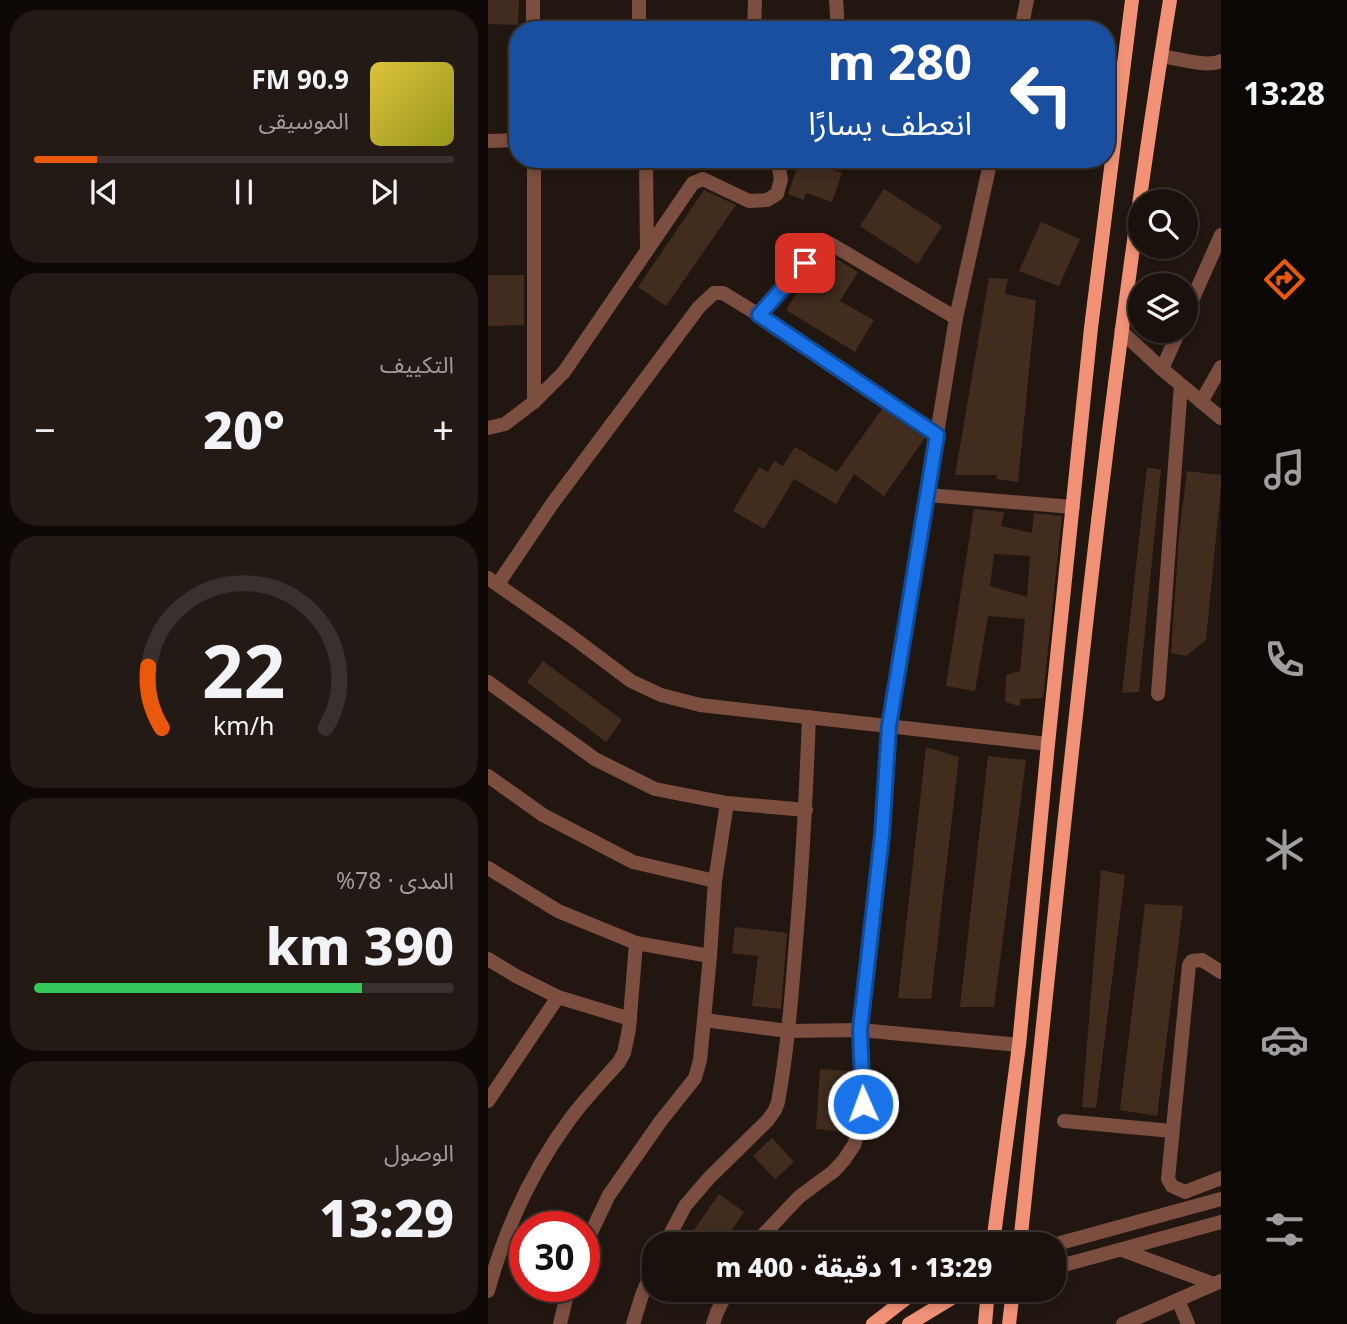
<!DOCTYPE html>
<html lang="ar">
<meta charset="utf-8">
<style>
body{margin:0;font-family:"Noto Sans","Noto Sans Arabic",sans-serif;background:#231a15;color:#f1f3f6;direction:rtl;height:100vh;display:flex;flex-direction:column;font-size:26px;white-space:nowrap}
*{box-sizing:border-box;margin:0}
p{font-size:23px;color:#9f9d9d}
.icon{flex:none;width:38px;height:38px;fill:none;stroke:currentColor;stroke-width:2;stroke-linecap:round;stroke-linejoin:round}
.map{position:relative;flex:1;overflow:hidden;direction:ltr}
.details{display:flex;flex-direction:column;gap:10px;padding:10px;background:#0e0907;width:488px}
.details>*{flex:none}
.banner{position:absolute;left:21px;top:21px;width:606px;height:147px;border-radius:28px;box-shadow:0 4px 10px #0003,0 0 0 2px #38312d;direction:rtl;background:#1a4fa0;color:#fff;overflow:hidden}
.tools{position:absolute;left:640px;top:189px;display:grid;gap:14px}
.tools a{display:grid;place-items:center;width:70px;height:70px;border-radius:50%;background:#1a110c;box-shadow:0 4px 10px #0003,0 0 0 2px #38312d;font-size:35px}
.speed{position:absolute;left:21px;top:1211px;display:flex;gap:14px;font-size:35px;font-weight:700;text-align:center}
.speed>*{display:grid;place-content:center;width:91px;height:91px;border-radius:50%;background:#1a110c;box-shadow:0 4px 10px #0003,0 0 0 2px #38312d;line-height:1}
.speed .limit{border:10px solid #d22;background:#fff;color:#111}
.pin{position:absolute;display:grid;place-items:center;width:60px;height:60px;color:#fff;margin:-30px;border-radius:14px;box-shadow:0 4px 10px #0006}
.me{position:absolute;width:77px;margin:-38px;rotate:358deg;stroke-linejoin:round;filter:drop-shadow(0 0 5px #0008)}
.turn{display:flex;align-items:center;gap:24px;height:147px;padding:0 28px;font-size:32px}
.turn .icon{width:91px;height:91px;stroke-width:2.5}
.turn b{display:block;font-size:49px;line-height:60px}
.big{font-size:52px;font-weight:800;line-height:1.1}
.details .widget{flex:1;display:flex;flex-direction:column;justify-content:center;gap:10px;min-width:0;padding:0 24px;border-radius:28px;background:#231a15}
.details .dial{align-items:center;gap:0}
.dial svg{height:182px;overflow:visible;fill:none;stroke:#38312d;stroke-width:7;stroke-linecap:round;text-anchor:middle}
.dial text{fill:#f1f3f6;stroke:none}
.song{display:flex;align-items:center;gap:21px}
.cover{width:84px;height:84px;border-radius:10px;background:linear-gradient(135deg,hsl(50 70% 55%),hsl(60 70% 35%))}
.played{height:7px;border-radius:4px;background:linear-gradient(90deg,#ea580c 15%,#38312d 15%)}
.keys{display:flex;justify-content:space-around;direction:ltr}
.heat{display:flex;justify-content:space-between;align-items:center;font-size:38px;direction:ltr}
.charge{height:10px;border-radius:5px;background:linear-gradient(90deg,#34c759 78%,#38312d 0)}
.trip{position:absolute;left:154px;top:1232px;width:424px;height:70px;border-radius:28px;background:#1a110c;box-shadow:0 4px 10px #0003,0 0 0 2px #38312d;font-weight:800;line-height:70px;text-align:center;direction:rtl}
main{display:flex;flex:1;min-height:0}
.tabs{display:flex;flex-direction:column;width:126px;justify-content:space-around;align-items:center;background:#0a0705;color:#9f9d9d}
.tabs .icon{width:49px;height:49px}
.tabs .on{color:#ea580c}
.tabs b{font-size:32px;color:#f1f3f6}
.map>svg:first-child{display:block}
</style>
<main>
<nav class="tabs">
<b>13:28</b>
<svg class="icon on" aria-label="directions" viewBox="0 0 24 24"><path d="M12 3l9 9-9 9-9-9zM9 14v-3h6M13 9l2 2-2 2"/></svg>
<svg class="icon" aria-label="music" viewBox="0 0 24 24"><path d="M9 18V5l10-2v13"/><circle cx="6" cy="18" r="3"/><circle cx="16" cy="16" r="3"/></svg>
<svg class="icon" aria-label="phone" viewBox="0 0 24 24"><path d="M5 4h4l2 5-3 2q2 4 5 5l2-3 5 2v4C11 20 4 13 5 4z"/></svg>
<svg class="icon" aria-label="climate" viewBox="0 0 24 24"><path d="M12 3v18M4 7l16 10M4 17L20 7"/></svg>
<svg class="icon" aria-label="car" viewBox="0 0 24 24"><path d="M5 17H2v-5l4-1 3-4h7l3 4 3 1v5h-3M9 17h6M6 11h13"/><circle cx="7" cy="17" r="2"/><circle cx="17" cy="17" r="2"/></svg>
<svg class="icon" aria-label="filters" viewBox="0 0 24 24"><path d="M4 7h16M4 17h16"/><circle cx="9" cy="7" r="2"/><circle cx="15" cy="17" r="2"/></svg>
</nav>
<div class="map">
<svg width="733" height="1324" viewBox="0 0 733 1324">
<rect width="100%" height="100%" fill="#221710"/>
<!-- building -->
<g fill="#412c1e" fill-rule="evenodd">
<path d="M0,0H31L30,25L0,24Z"/>
<path d="M312,159L354,173L344,202L318,193L316,200L300,194Z"/>
<path d="M396,189L454,226L430,264L372,226Z"/>
<path d="M216,190L248,205L178,306L150,287Z"/>
<path d="M553,222L592,239L571,286L531,271Z"/>
<path d="M349,259L370,272L352,301L386,320L367,352L298,310L317,279L331,288Z"/>
<path d="M0,275H36V325L0,326Z"/>
<path d="M501,278L520,279L517,294L548,300L530,482L508,479L509,475H467Z"/>
<path d="M394,409L437,438L396,496L366,474L348,504L306,479L276,529L245,511L271,467L280,472L286,461L295,466L307,447L349,472Z"/>
<path d="M659,467L673,470L651,692L634,693Z"/>
<path d="M699,471L733,475V487L718,640L698,656L683,653L691,536Z"/>
<path d="M486,509L516,512L513,526L544,533L546,513L574,516L555,698L533,699L531,706L517,702L518,675L532,671L537,619L500,616L487,691L458,686ZM506,554L542,556L539,597L502,586Z"/>
<path d="M55,661L134,720L118,742L39,682Z"/>
<path d="M438,747L471,757L443,999L410,998Z"/>
<path d="M500,756L538,760L506,1007H472Z"/>
<path d="M613,870L637,875L608,1108L594,1107Z"/>
<path d="M657,904L695,906L669,1116L632,1110Z"/>
<path d="M247,927L299,933L293,1009L264,1006L270,956L244,953Z"/>
<path d="M332,1069L364,1071L359,1132L328,1129Z"/>
<path d="M284,1138L306,1162L287,1179L265,1156Z"/>
<path d="M231,1194L256,1212L234,1244H211L201,1237Z"/>
</g>
<g fill="none" stroke-linecap="round" stroke-linejoin="round">
<!-- street -->
<g stroke="#7c4e40" stroke-width="14">
<path d="M45,0V30"/>
<path d="M151,0V30"/>
<path d="M348,0L350,30"/>
<path d="M266,30L267,0"/>
<path d="M533,30L539,0"/>
<path d="M673,56C689,58 719,68 733,61"/>
<path d="M0,141L30,140"/>
<path d="M46,159V402"/>
<path d="M158,159L159,250"/>
<path d="M698,314L733,235"/>
<path d="M271,315L333,246L341,243L468,318"/>
<path d="M633,331L674,369L733,418"/>
<path d="M674,369L691,331"/>
<path d="M713,402L733,367"/>
<path d="M0,428L17,424L46,402L76,372L205,183L215,179L261,201L279,200L289,194L293,179L289,159"/>
<path d="M439,495L585,507"/>
<path d="M0,578L83,636L143,681L173,695L212,705L560,744"/>
<path d="M10,584L64,504L211,307L226,293H235L271,315L449,435"/>
<path d="M0,682L107,759L167,789L239,803L318,810"/>
<path d="M670,694L693,385"/>
<path d="M0,776L55,815L145,862L227,881"/>
<path d="M0,868L70,911L148,943L222,956L227,881L239,803"/>
<path d="M0,959L28,976L70,997L142,1019"/>
<path d="M733,972L714,960L704,961L701,965L680,1179L684,1186L697,1192L733,1178"/>
<path d="M216,1020L222,956"/>
<path d="M0,1101L70,997"/>
<path d="M576,1121L684,1131"/>
<path d="M177,1244L197,1206L221,1178L280,1120L287,1110L290,1102C299,1053 303,1003 307,953C314,874 318,796 321,717"/>
<path d="M268,1244L276,1234L311,1197L346,1171L356,1160L366,1145L372,1127L375,1104L372,1030L394,835L401,726L468,318L503,159"/>
<path d="M565,1245L733,1199"/>
<path d="M96,1247L121,1195L172,1122L207,1078L212,1060L216,1020L300,1031L372,1030L531,1045"/>
<path d="M634,1250L726,1284"/>
<path d="M565,1268L733,1222"/>
<path d="M0,1291C17,1229 46,1167 85,1115C99,1097 116,1079 131,1062L136,1053L141,1029L148,943"/>
<path d="M690,1300L700,1324"/>
<path d="M72,1324L81,1286"/>
<path d="M145,1324L154,1295L166,1266"/>
<path d="M225,1324L229,1312L240,1290"/>
<path d="M635,1324L733,1281"/>
</g>
<!-- secondary -->
<g stroke="#f19276" stroke-width="14">
<path d="M505,1243L531,1045L560,744L603,328L644,0"/>
<path d="M532,1244C576,829 615,413 682,0"/>
<path d="M385,1324L429,1290"/>
<path d="M421,1324L477,1290"/>
<path d="M497,1324L500,1290"/>
<path d="M521,1324L525,1291"/>
</g>
</g>
<g fill="none" stroke-linecap="round" stroke-linejoin="round">
<defs>
<path id="route" d="M317,263L271,315L449,435L401,726L394,835L372,1030L375,1104"/>
</defs>
<!-- route casing -->
<use href="#route" stroke="#114b97" stroke-width="18"/>
<!-- route -->
<use href="#route" stroke="#1a73e8" stroke-width="12"/>
</g>
</svg>
<div class="tools">
<a><svg class="icon" aria-label="search" viewBox="0 0 24 24"><circle cx="10" cy="10" r="6"/><path d="M15 15l6 6"/></svg></a>
<a><svg class="icon" aria-label="layers" viewBox="0 0 24 24"><path d="M12 4l9 5-9 5-9-5zM3 14l9 5 9-5"/></svg></a>
</div>
<div class="speed"><div class="limit">30</div></div>
<div class="pin" style="left:317px;top:263px;background:#d93025"><svg class="icon" aria-label="arrive" viewBox="0 0 24 24"><path d="M6 21V4h12l-3 4 3 4H6"/></svg></div>
<svg class="me" style="left:375px;top:1104px" viewBox="-20 -20 40 40"><circle r="17" fill="#1a73e8" stroke="#fff" stroke-width="3"/><path d="M0-11L8 9 0 5-8 9z" fill="#fff"/></svg>
<div class="trip">13:29 · 1 دقيقة · 400 m</div>
<div class="banner">
<div class="turn"><svg class="icon" aria-label="left" viewBox="0 0 24 24"><path d="M17 20v-9H6M10 6l-5 5 5 5"/></svg><div><b>280 m</b>انعطف يسارًا</div></div>
</div>
</div>
<section class="details">
<div class="widget">
<div class="song"><i class="cover"></i><div><b>90.9 FM</b><p>الموسيقى</p></div></div>
<div class="played"></div>
<div class="keys"><svg class="icon" aria-label="previous" viewBox="0 0 24 24"><path d="M18 5L8 12l10 7zM5 5v14"/></svg><svg class="icon" aria-label="pause" viewBox="0 0 24 24"><path d="M8 5v14M16 5v14"/></svg><svg class="icon" aria-label="next" viewBox="0 0 24 24"><path d="M6 5l10 7-10 7zM19 5v14"/></svg></div>
</div>
<div class="widget"><p>التكييف</p>
<div class="heat"><a>−</a><b class="big">20°</b><a>+</a></div>
</div>
<div class="widget dial"><svg viewBox="0 0 100 80">
<path d="M14 69A42 42 0 1 1 86 69"/>
<path d="M14 69A42 42 0 0 1 8 42" stroke="#ea580c"/>
<text x="50" y="56" font-size="32" font-weight="700">22</text>
<text x="50" y="72" font-size="11">km/h</text>
</svg></div>
<div class="widget"><p>المدى · 78%</p><b class="big">390 km</b><div class="charge"></div></div>
<div class="widget"><p>الوصول</p><b class="big">13:29</b></div>
</section>
</main>
